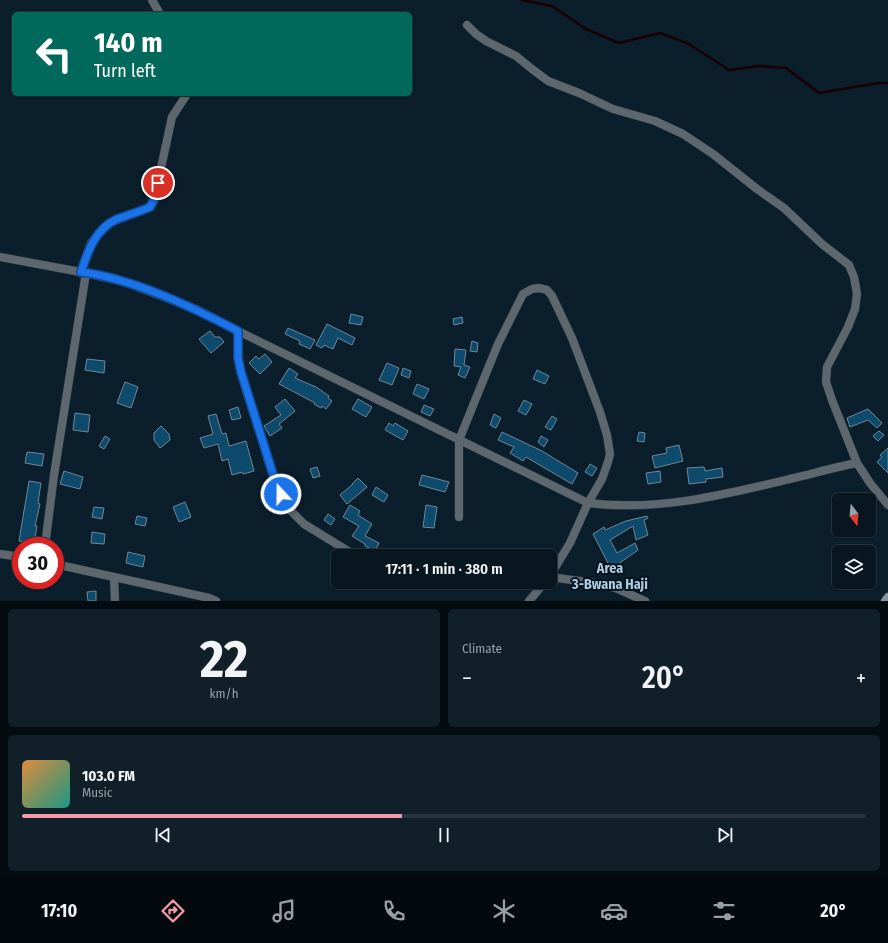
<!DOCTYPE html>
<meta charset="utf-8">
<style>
body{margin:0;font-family:"Fira Sans Condensed",sans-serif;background:#111f29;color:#f1f3f6;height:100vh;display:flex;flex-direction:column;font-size:15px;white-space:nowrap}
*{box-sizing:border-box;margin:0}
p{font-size:13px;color:#989fa5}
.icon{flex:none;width:22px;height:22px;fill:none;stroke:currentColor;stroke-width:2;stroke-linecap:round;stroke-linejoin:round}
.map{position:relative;height:601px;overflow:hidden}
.details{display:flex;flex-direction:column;gap:8px;padding:8px;background:#040c12;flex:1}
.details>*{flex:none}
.hud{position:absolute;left:12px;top:12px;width:400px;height:84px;border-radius:6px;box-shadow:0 1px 3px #0004,0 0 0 1px #29353e;background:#00695c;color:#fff;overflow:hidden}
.needle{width:26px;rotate:164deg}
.fabs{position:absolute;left:832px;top:493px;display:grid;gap:8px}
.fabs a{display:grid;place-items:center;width:44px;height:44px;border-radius:6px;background:#081620;box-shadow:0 1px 3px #0004,0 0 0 1px #29353e;font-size:20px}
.speed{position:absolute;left:12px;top:537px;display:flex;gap:8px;font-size:20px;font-weight:700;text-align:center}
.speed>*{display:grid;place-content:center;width:52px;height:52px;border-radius:50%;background:#081620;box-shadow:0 1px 3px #0004,0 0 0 1px #29353e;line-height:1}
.speed .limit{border:6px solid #d22;background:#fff;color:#111}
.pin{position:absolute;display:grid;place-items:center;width:34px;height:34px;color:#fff;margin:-17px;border:2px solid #fff;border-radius:50%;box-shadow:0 1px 4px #0007}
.me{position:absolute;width:44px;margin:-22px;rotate:339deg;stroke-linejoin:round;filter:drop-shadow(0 0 3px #0008)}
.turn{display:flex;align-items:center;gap:14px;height:84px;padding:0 16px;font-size:18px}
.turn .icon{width:52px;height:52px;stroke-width:2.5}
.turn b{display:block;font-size:28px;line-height:34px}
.big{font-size:30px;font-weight:600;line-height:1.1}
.details .widget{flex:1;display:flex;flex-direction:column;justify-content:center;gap:6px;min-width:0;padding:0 14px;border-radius:6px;background:#111f29}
.details .dial{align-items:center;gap:0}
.dial b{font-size:52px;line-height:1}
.song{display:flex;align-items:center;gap:12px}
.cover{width:48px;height:48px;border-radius:6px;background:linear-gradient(135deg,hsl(30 70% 55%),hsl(170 70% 35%))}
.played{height:4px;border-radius:2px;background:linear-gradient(90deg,#f39aa9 45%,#29353e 45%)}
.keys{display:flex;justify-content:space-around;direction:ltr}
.heat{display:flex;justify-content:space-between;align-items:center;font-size:22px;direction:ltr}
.details .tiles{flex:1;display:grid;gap:8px;grid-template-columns:1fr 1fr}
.widget:last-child{grid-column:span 2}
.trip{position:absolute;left:331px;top:549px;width:226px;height:40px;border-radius:6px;background:#081620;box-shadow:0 1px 3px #0004,0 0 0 1px #29353e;font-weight:600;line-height:40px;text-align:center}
.tab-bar{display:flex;height:64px;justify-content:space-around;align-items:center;background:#03090d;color:#989fa5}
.tab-bar .icon{width:28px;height:28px}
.tab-bar .active{color:#f39aa9}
.tab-bar b{font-size:18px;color:#f1f3f6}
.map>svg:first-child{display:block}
</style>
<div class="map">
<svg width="888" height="601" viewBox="0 0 888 601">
<rect width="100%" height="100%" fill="#0a1e2b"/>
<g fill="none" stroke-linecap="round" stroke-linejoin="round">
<!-- stream -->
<path stroke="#190003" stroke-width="2.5" d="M522,0L552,6L586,29L619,43L660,33L689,44L729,70L759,66L786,68L819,93L878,83H888"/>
</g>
<!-- building -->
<g fill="#0e4a6b" stroke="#708797">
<path d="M351,314L363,317L361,325L349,323Z"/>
<path d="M462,317L463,323L454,325L453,319Z"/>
<path d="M327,324L355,338L352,345L338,338L333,349L324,345L322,348L316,345Z"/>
<path d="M288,328L315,340L310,349L299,344L300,341L285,334Z"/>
<path d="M210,331L215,337H220L224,342L211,353L199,339Z"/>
<path d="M472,341L478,343L477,352L470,351Z"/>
<path d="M455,349L466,350L464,365L470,367L465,378L458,375L461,367L454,366Z"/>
<path d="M265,354L272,362L260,374L249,363L256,356L259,359Z"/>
<path d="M87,359L105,361L104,373L85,370Z"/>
<path d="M387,363L399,368L392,385L379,380Z"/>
<path d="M289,368L298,374L295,378L316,387L329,396L328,398L332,401L326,409L322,406L321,408L314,404L315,403L279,384Z"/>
<path d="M403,368L411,371L409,378L401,375Z"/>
<path d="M537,370L549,376L545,384L533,379Z"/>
<path d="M125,382L138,387L131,408L117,403Z"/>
<path d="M417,384L429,389L424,399L413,394Z"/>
<path d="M285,399L295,411L279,424L282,428L270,436L264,426L281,415L275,407Z"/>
<path d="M358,399L372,407L366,417L352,409Z"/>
<path d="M524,400L532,404L526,415L518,411Z"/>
<path d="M424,405L434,409L430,416L421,412Z"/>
<path d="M238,407L241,418L232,420L229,410Z"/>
<path d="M868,409L882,423L877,428L868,420L850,427L847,418Z"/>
<path d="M75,413L90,415L88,432L73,430Z"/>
<path d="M216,414L222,434L226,433L229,446L246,441L254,471L243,474L242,472L232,475L228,459L222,461L218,444L204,448L200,438L213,434L208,416Z"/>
<path d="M494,414L501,418L496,428L490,425Z"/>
<path d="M552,416L557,419L551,430L545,427Z"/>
<path d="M389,423L393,426L395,423L408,431L403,440L385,430Z"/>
<path d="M161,426L169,434L170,440L160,448L154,440V433Z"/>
<path d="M879,431L884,435L878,441L873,436Z"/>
<path d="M502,432L542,451L578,473L572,484L526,457L523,461L510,453L514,447L498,440Z"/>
<path d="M639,432L645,433L644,442L637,441Z"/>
<path d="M105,436L110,439L104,449L99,446Z"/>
<path d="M541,436L548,440L544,447L538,442Z"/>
<path d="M679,445L683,461L655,468L652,456L667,453L666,448Z"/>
<path d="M888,448V473L877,462L882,457L880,455Z"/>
<path d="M27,452L44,454L42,466L25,463Z"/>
<path d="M590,464L597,468L592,476L585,472Z"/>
<path d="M317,467L320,476L313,478L310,469Z"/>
<path d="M704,467L705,471L722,468L723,477L706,479V482L689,484L687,468Z"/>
<path d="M64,471L83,477L80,489L60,484Z"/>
<path d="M660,471L661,482L648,484L646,473Z"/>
<path d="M422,475L449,482L445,492L419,485Z"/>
<path d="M289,478L290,483L294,482L296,489L286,493L282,480Z"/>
<path d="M358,478L367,487L347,504L340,495L353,484H352Z"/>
<path d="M29,481L41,483L38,503L40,504L35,526H37L34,543L19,541Z"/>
<path d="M376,487L388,495L384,502L372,495Z"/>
<path d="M185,502L191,517L179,522L173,507Z"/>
<path d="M350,505L360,511L358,515L372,524L365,536L379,543L375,551L365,546V544L352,536L359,526L343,517Z"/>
<path d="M426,505L437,507L434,528L423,527Z"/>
<path d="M94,507L104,508L102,519L92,517Z"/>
<path d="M328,514L335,519L331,525L324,520Z"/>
<path d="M137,516L147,518L145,526L135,524Z"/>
<path d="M647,516L648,518L644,520L648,535L636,540L633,526L610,540L617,553L635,543L638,550L611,569L593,534L604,527L605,530L626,521Z"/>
<path d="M92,532L105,534L104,544L91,543Z"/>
<path d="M128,552L145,556L143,567L126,563Z"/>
<path d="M96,591V601H88L87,592Z"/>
</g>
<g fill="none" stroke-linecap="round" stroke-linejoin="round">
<defs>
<g id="street">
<path d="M152,0L160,14"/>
<path d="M467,25L476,34L486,41L516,56L532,69L548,81L579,93L613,109L655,121L683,134L713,154L757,189L784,208L822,244L849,265L854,277L857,294L855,309L848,327L827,367L826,382L832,400L857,463L870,483L888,505"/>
<path d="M0,257L86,273L125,282L198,310L238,331L588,503C657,512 728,494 794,478C815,473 836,467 857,463"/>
<path d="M81,273L91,243L109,223L150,207L155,196L172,117L187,94"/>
<path d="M238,331V358L241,373L276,484L285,505L304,524L356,556"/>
<path d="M459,517V440L498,344L523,294L532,289L539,288L547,290L552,296L572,338L600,412L607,435L610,454L608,462L602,479L588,503L570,543L550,576"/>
<path d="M45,546L54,475L86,273"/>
<path d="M0,554L21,557"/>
<path d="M55,564L209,598L216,601"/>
<path d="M114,577L115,601"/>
<path d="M550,577L601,584L618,589L645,601"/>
<path d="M529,601L545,582"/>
</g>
<path id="secondary" d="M885,601L888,597"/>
</defs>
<!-- street casing -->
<use href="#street" stroke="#283b47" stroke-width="9"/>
<!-- secondary casing -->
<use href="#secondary" stroke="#283b47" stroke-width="9"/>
<!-- street -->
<use href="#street" stroke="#5e676e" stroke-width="8"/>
<!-- secondary -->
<use href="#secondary" stroke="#84939e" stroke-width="8"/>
</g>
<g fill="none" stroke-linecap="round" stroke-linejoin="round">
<defs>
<path id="route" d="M158,183L156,196L150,207C139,212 128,215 117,219C95,229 88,251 81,272C134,279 192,307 238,331V358L241,372L276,484L281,494"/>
</defs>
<!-- route casing -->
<use href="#route" stroke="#114b97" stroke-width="10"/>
<!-- route -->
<use href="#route" stroke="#1a73e8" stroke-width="7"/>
</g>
<g text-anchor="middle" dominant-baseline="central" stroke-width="4" stroke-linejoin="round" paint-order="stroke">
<!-- quarter labels -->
<g font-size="14" font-weight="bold" fill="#b1cadb" stroke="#021421">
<text x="610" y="568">Area<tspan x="610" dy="16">3-Bwana Haji</tspan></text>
</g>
</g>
</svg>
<div class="fabs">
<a><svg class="needle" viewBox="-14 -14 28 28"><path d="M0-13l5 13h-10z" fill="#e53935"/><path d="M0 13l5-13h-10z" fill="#989fa5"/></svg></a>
<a><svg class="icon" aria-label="layers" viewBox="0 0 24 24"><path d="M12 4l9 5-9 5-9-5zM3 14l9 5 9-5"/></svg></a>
</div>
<div class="speed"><div class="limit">30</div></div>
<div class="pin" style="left:158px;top:183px;background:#d93025"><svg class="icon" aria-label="arrive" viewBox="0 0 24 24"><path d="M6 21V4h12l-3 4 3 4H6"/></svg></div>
<svg class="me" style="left:281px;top:494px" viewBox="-20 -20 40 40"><circle r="17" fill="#1a73e8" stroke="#fff" stroke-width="3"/><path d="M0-11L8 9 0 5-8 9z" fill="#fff"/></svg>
<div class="trip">17:11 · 1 min · 380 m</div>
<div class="hud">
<div class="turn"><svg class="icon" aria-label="left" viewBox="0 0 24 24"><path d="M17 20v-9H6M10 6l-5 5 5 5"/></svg><div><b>140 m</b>Turn left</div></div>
</div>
</div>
<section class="details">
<div class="tiles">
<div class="widget dial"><b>22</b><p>km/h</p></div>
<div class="widget"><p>Climate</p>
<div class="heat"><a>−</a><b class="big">20°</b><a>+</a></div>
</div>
<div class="widget">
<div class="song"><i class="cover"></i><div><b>103.0 FM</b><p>Music</p></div></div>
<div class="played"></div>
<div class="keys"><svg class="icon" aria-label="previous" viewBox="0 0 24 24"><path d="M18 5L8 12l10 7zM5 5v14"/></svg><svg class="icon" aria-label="pause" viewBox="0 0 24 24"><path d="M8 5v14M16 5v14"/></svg><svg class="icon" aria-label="next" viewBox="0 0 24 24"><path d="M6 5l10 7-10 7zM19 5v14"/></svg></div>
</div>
</div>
</section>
<nav class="tab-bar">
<b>17:10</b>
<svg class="icon active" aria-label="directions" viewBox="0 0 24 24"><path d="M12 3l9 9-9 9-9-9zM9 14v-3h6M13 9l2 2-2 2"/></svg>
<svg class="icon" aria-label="music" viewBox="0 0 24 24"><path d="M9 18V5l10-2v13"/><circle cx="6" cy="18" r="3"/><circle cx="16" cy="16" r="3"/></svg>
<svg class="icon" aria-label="phone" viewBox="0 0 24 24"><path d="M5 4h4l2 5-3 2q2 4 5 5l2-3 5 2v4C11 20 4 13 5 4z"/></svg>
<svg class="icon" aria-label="climate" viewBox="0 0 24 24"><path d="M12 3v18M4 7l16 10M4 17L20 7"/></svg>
<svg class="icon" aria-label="car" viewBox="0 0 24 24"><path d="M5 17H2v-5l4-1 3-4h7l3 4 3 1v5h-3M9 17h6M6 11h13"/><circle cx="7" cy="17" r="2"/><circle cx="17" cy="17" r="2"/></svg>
<svg class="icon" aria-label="filters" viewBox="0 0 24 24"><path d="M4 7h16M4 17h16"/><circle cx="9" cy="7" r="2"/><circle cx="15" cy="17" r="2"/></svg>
<b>20°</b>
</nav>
